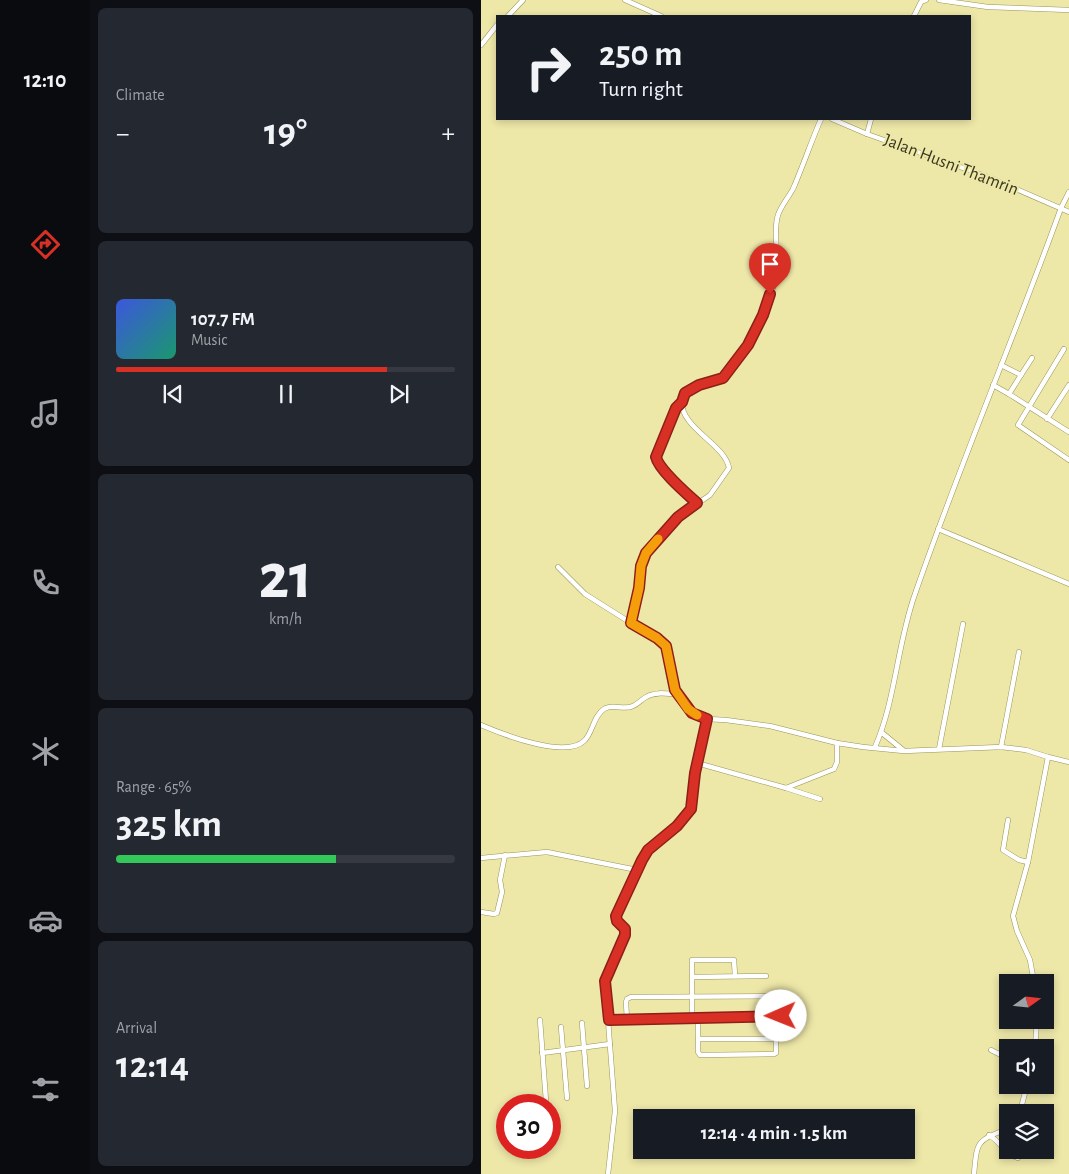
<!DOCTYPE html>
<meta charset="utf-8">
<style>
body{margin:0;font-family:"Alegreya Sans",sans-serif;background:#242831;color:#f1f3f6;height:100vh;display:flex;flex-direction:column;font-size:19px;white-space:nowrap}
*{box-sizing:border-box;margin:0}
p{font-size:16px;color:#9ea1a6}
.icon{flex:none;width:28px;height:28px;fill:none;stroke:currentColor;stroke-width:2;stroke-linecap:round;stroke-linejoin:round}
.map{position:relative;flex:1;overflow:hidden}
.sheet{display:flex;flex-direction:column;gap:8px;padding:8px;background:#0d0f14;width:391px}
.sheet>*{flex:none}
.banner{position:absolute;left:15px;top:15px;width:475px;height:105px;border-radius:0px;box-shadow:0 2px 8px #0003;background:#171b24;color:#f1f3f6;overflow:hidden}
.needle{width:32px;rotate:75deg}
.fabs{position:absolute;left:518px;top:974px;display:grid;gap:10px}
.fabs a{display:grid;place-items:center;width:55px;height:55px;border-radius:0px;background:#171b24;box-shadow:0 2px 8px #0003;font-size:25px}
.speed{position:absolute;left:15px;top:1094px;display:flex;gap:10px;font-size:25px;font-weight:700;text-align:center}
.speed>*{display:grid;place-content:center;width:65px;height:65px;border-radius:50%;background:#171b24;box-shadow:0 2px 8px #0003;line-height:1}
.speed .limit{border:8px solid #d22;background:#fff;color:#111}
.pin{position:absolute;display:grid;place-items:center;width:42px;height:42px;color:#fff;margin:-51px -21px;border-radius:50% 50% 50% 0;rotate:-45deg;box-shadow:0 0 5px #0007}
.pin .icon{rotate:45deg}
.me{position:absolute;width:55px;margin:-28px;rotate:269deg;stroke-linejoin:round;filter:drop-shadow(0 0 4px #0008)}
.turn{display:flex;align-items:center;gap:18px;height:105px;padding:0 20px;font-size:22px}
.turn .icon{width:65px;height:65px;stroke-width:2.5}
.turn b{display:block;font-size:35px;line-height:42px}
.big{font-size:38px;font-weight:700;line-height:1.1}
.sheet .card{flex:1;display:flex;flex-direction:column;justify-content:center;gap:8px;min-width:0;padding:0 18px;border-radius:8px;background:#242831}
.sheet .dial{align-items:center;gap:0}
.dial b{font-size:65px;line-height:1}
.song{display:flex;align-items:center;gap:15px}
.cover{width:60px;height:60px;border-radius:8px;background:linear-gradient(135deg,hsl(230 70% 55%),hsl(160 70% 35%))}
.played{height:5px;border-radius:2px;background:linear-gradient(90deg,#d93025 80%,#363941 80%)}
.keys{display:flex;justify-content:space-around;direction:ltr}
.heat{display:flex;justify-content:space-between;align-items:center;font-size:28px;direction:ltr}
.charge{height:8px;border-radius:4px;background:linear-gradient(90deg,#34c759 65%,#363941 0)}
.trip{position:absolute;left:152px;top:1109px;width:282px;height:50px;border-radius:0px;background:#171b24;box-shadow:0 2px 8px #0003;font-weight:700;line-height:50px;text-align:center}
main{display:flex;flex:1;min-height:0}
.dock{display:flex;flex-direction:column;width:90px;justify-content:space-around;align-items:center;background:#090b0e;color:#9ea1a6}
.dock .icon{width:35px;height:35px}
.dock .current{color:#d93025}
.dock b{font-size:22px;color:#f1f3f6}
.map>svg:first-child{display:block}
</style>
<main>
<nav class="dock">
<b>12:10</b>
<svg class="icon current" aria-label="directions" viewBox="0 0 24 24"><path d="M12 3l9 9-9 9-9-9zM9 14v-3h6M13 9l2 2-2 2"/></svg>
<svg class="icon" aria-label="music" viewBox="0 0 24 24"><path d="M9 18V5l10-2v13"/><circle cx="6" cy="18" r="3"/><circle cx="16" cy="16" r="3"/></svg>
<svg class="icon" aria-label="phone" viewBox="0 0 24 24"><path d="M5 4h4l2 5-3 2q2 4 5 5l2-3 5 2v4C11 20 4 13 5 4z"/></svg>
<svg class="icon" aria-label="climate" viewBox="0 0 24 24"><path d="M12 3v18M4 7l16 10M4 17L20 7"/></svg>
<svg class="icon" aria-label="car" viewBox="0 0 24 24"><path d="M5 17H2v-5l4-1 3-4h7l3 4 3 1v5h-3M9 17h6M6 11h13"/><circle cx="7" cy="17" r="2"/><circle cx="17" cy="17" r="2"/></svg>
<svg class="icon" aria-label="filters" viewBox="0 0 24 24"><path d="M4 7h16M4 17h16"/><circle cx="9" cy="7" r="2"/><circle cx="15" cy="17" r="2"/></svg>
</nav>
<section class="sheet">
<div class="card"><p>Climate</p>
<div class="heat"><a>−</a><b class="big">19°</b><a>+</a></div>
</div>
<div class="card">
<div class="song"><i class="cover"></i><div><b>107.7 FM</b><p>Music</p></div></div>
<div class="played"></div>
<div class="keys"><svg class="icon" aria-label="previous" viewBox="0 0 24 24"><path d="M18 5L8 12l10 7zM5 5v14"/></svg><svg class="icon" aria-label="pause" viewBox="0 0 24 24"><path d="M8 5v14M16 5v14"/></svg><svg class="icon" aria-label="next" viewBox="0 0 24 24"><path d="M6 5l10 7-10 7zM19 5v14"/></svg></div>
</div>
<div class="card dial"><b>21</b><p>km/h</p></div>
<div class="card"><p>Range · 65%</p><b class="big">325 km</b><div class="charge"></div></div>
<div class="card"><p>Arrival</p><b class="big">12:14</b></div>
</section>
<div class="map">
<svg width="588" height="1174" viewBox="0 0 588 1174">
<rect width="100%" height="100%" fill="#ede7a8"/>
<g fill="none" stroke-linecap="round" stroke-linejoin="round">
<defs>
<g id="street">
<path d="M144,0L180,16"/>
<path d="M458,0L507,7L588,10"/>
<path d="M27,16L42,0"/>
<path d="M433,16L440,2L445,0"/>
<path d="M0,45L16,25"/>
<path d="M351,119L386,134L510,178L588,212"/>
<path d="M386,134L390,119"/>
<path d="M583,349L537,425L588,460"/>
<path d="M520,365L540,375L551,358"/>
<path d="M540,375L528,394L588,432"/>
<path d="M512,385L528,394"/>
<path d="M201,402L195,409L175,459L195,483L216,503"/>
<path d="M566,419L588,385"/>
<path d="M457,529L588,584"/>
<path d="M77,567L104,594L150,623"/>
<path d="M226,719L245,720L289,726L356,743L382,747L423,751L520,747L545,750L567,757L547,862L532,916L536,931L549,960L553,982"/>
<path d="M0,725C21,734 84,759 103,741C112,733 112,716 123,709C132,703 143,711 152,706C157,704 160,700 165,697C175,691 187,694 198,695"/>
<path d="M400,732L422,750"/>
<path d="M394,747C415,699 416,644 434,594C479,464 533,338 580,208L588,192"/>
<path d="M520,747L538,652"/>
<path d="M458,749L482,624"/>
<path d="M567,757L588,762"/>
<path d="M216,763L305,788L353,769L356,762V743"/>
<path d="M305,788L339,799"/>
<path d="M527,820L522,850L538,860L547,862"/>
<path d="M0,858L66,852L156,870L135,916L136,921L144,929V935L124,981L134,1111L127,1174"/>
<path d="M156,870L167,850L196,826L210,809L214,773L226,719L211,713L194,690L185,647L176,638L150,623L158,588L160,566L165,553L197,517L229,495L248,468C244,444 199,428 201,401C203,381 229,386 241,378C249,373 261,355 267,346C281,323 294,292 296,264C297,248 292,231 297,215C300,206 307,198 312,189C322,166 330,142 340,119"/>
<path d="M0,912L13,914L16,913L21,892L19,880L24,855"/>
<path d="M211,977L285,976"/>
<path d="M211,1018V960H253L254,976"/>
<path d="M59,1020L65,1101"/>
<path d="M128,1020L300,1016"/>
<path d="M146,1020L145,1002L146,999L150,997L303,996L305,998L295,1039V1053L293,1054L219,1055L217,1052V1018"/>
<path d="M101,1023L106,1086"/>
<path d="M80,1027L86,1098"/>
<path d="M217,1039H295"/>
<path d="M554,1048L556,1020"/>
<path d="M510,1050L526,1058"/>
<path d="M61,1053L129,1044"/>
<path d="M539,1112L546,1085"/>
<path d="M508,1135C521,1143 523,1154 537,1158"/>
<path d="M493,1174C496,1140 496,1141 526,1129"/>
</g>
</defs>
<!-- street casing -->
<use href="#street" stroke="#9a9458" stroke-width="5.5"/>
<!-- street -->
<use href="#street" stroke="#fff" stroke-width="4.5"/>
</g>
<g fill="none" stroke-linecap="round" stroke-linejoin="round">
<defs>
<path id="route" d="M289,294L282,315L267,345L242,378L218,385L204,393L201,402L195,408L175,457C178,470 205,493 216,503L197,517L165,553L160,566L158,588L150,623L176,638L185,646L194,690L211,713L226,719L214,773L210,809L196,826L167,850L161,860L135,916L136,921L144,929V935L124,981L128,1020L300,1016"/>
</defs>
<!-- route casing -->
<use href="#route" stroke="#8d1f18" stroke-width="12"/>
<!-- route -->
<use href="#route" stroke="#d93025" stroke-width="9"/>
<!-- slow -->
<path stroke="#f59e0b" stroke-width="9" d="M177,539L165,553L160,566L158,588L150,623L176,638L185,646L194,690L207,709L216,715"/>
</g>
<g text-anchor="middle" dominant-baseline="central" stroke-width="4" stroke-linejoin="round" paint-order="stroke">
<!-- street labels -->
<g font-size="18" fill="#39371d" stroke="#ede7a8">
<text transform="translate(470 165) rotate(21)">Jalan Husni Thamrin</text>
</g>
</g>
</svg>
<div class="fabs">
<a><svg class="needle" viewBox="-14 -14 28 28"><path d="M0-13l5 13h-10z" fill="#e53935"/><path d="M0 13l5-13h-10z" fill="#9ea1a6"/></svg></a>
<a><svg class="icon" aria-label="sound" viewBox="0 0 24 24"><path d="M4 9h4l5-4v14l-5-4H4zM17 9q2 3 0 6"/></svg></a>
<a><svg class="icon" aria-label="layers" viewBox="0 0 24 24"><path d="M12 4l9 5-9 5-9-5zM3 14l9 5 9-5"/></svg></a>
</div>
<div class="speed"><div class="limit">30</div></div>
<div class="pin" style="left:289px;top:294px;background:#d93025"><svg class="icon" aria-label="arrive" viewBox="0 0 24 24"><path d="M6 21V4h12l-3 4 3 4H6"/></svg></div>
<svg class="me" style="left:300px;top:1016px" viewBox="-20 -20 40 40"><circle r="19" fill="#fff"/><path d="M0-13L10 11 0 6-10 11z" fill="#d93025"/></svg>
<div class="trip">12:14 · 4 min · 1.5 km</div>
<div class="banner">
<div class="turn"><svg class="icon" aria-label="right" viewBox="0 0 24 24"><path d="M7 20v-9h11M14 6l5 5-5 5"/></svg><div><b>250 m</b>Turn right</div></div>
</div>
</div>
</main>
